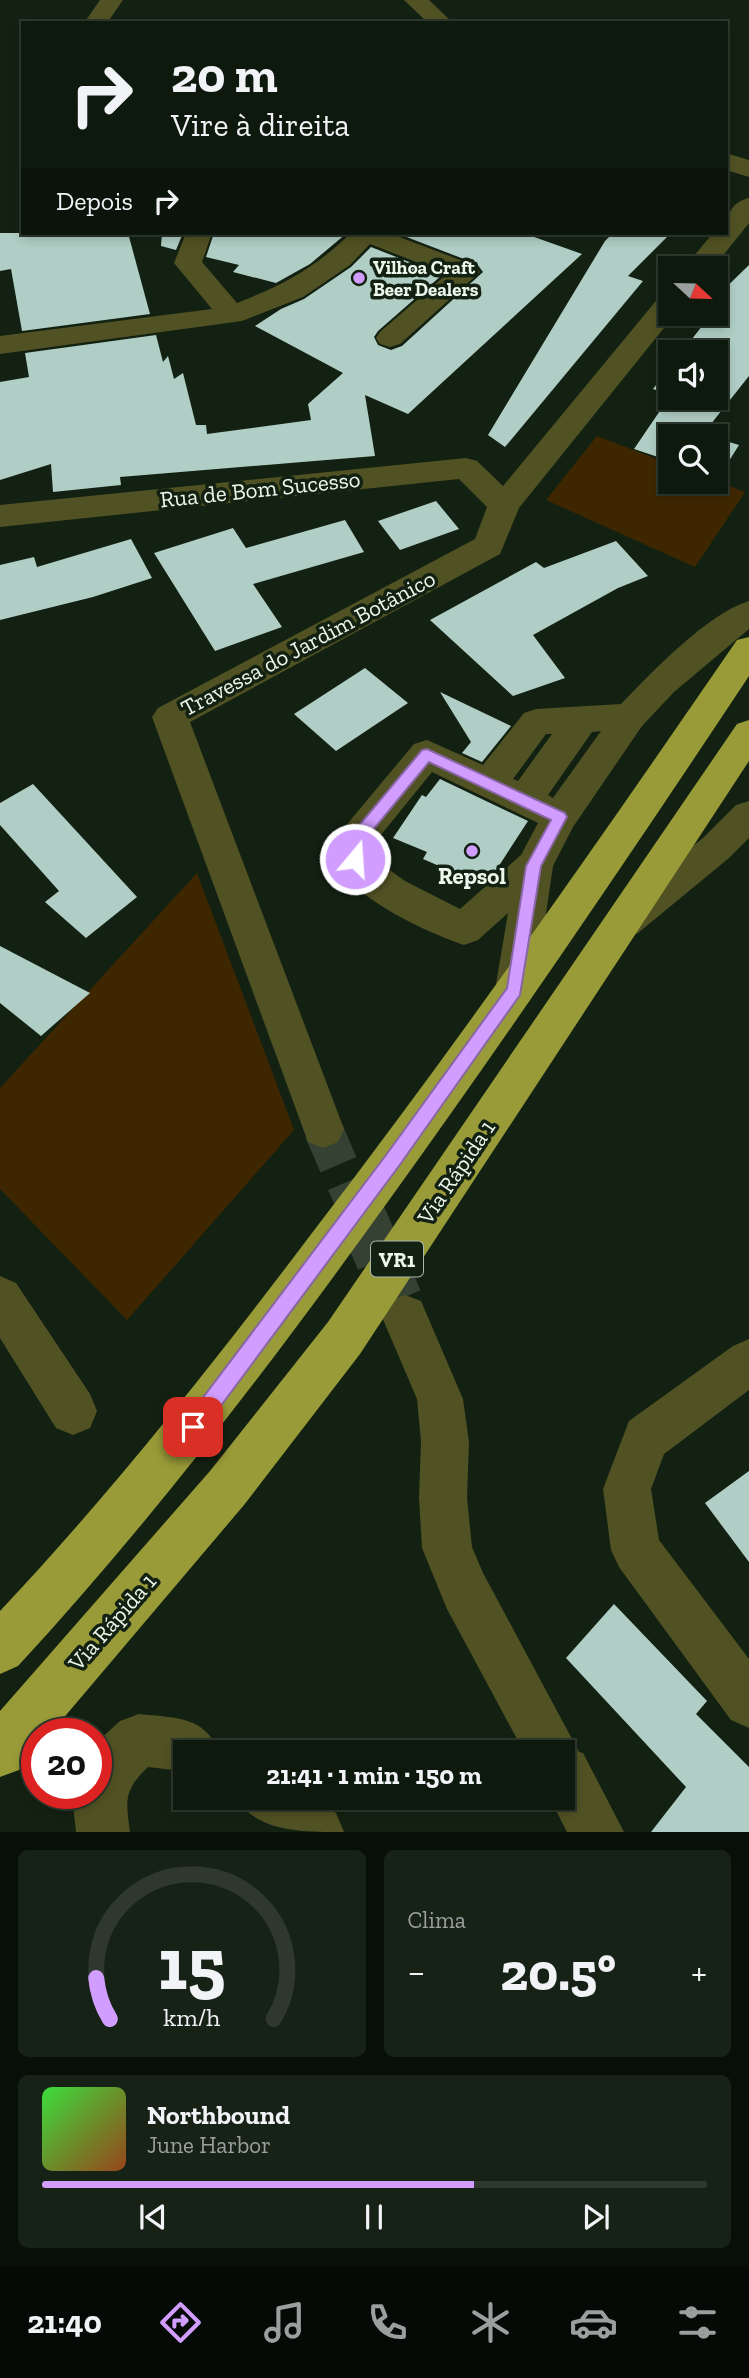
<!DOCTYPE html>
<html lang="pt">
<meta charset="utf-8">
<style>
body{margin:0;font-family:"Zilla Slab",serif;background:#172217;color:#f1f3f6;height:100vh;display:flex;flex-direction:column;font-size:26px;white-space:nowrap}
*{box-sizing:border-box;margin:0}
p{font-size:23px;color:#9ba09e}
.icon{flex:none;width:38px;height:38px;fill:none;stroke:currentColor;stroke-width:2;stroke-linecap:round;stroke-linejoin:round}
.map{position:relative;height:1832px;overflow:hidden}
.drawer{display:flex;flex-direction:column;gap:18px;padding:18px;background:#080e08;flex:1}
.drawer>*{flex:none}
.top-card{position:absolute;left:21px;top:21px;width:707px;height:214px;border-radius:0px;box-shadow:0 4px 10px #0003,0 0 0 2px #2e382e;background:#0e190e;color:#f1f3f6;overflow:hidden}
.needle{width:46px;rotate:112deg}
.fabs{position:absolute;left:658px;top:256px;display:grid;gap:14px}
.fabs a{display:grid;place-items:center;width:70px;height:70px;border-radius:0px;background:#0e190e;box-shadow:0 4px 10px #0003,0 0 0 2px #2e382e;font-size:35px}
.speed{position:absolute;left:21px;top:1718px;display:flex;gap:14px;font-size:35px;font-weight:700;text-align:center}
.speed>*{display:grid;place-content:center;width:91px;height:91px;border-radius:50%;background:#0e190e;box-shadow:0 4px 10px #0003,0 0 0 2px #2e382e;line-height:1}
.speed .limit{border:10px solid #d22;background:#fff;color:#111}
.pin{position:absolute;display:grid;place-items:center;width:60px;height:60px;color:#fff;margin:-30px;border-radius:14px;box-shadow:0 4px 10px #0006}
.me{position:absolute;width:77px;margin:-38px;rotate:18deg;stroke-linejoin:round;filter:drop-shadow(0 0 5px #0008)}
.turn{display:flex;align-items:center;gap:24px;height:147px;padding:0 35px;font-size:32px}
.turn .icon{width:91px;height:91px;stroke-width:2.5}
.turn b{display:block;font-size:49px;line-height:60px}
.then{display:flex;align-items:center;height:66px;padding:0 35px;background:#0003;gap:14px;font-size:26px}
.big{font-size:52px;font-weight:700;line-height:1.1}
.drawer .tile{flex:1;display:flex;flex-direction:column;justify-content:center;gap:10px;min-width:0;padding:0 24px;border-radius:10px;background:#172217}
.drawer .dial{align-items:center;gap:0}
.dial svg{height:182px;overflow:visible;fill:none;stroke:#2e382e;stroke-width:7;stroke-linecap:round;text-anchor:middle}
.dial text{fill:#f1f3f6;stroke:none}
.song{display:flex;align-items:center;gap:21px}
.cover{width:84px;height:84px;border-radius:10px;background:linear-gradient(135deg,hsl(120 70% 55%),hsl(20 70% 35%))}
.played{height:7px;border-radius:4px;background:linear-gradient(90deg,#d19dfe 65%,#2e382e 65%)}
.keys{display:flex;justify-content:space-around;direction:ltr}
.heat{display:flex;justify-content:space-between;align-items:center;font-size:38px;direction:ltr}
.drawer .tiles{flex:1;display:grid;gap:18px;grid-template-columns:1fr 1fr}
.tile:last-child{grid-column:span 2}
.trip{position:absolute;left:173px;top:1740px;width:402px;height:70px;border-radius:0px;background:#0e190e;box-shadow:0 4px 10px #0003,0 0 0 2px #2e382e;font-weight:700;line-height:70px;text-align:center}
.menu{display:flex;height:112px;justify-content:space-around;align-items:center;background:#060a06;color:#9ba09e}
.menu .icon{width:49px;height:49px}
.menu .selected{color:#d19dfe}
.menu b{font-size:32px;color:#f1f3f6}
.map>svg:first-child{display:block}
</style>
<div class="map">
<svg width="749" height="1832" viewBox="0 0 749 1832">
<rect width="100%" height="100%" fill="#132112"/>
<!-- green -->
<g fill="#3e2700">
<path d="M597,436L670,464V481H716L745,492L695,567L546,500Z"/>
<path d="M197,873L294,1130L127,1320L0,1189V1088Z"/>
</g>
<!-- building -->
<g fill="#b0cec5">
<path d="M0,233H128L150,314L22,331L11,269L0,271Z"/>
<path d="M162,233H183L176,250L161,246Z"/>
<path d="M214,233H347L310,264L276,283L233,272L239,265L206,257Z"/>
<path d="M396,233H523L582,254L408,414L365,395L375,456L120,477L121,485L53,492L51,464L0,480V382L29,377L25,353L156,335L163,362L168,356L174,379L183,373L196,425H206L207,434L311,420L308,404L343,373L255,326L281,309L304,299L351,267L371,247L442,275L378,331L374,337L378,345L391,350L402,346L483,272L477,264Z"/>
<path d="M613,233H671L628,276L643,281L505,447L488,435L605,241Z"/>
<path d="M749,265V376L703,434L710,436H670V461L634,449L670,396L716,397V352H682L712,313H716V297Z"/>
<path d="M670,367V395L653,389Z"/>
<path d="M716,438L739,445L719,477L716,476Z"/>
<path d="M436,501L459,529L400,550L378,521Z"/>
<path d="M345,520L364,552L253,584L282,627L215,651L154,553L233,528L246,548Z"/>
<path d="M131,539L152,578L93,597L0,620V565L34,557L37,567Z"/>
<path d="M616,541L648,576L618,588L533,635L565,678L513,696L430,620L536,562L544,568Z"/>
<path d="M365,668L408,703L336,751L294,714Z"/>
<path d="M440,692L511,726L482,762L462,753L471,742Z"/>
<path d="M440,779L528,821L491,878L483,885L423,859L427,852L393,838L422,795L426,797Z"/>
<path d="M33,784L137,897L86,938L45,902L59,891L0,825V803Z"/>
<path d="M0,946L90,993L41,1036L0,1003Z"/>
<path d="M749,1471V1562L705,1503Z"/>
<path d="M614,1604L707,1701L696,1714L749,1767V1832H651L686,1787L566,1658Z"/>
</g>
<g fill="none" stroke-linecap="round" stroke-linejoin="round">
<!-- minor-tunnel-far1 -->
<path stroke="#344133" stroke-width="39" stroke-dasharray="39 19" stroke-linecap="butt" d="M323,1129L361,1217"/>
<!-- minor-tunnel -->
<path stroke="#344133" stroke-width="49" stroke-dasharray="49 24" stroke-linecap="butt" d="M361,1215L398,1300"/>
<!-- minor -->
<g fill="#515223" fill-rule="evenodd">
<path d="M100,0H123L107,23H84Z"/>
<path d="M404,0H429L453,23H428Z"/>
<path d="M726,153L749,160V177L726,170Z"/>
<path d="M749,198V223L713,268H684L713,233H726C726,216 731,202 749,198Z"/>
<path d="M186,233H212L202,262L237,303C283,285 315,268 351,233H389L476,266L480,272L400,344L390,347L380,344L376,338L380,332L447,274L370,244L350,265L303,297L242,321L0,354V336L212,309L174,263Z"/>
<path d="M670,294V313H676L519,508L500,554L190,722L344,1129L338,1142L323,1148L308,1142L152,717L158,708L475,539L487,507L459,479L0,527V505L466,458L477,461L503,486L660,296Z"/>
<path d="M749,601V629L674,692L642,726L573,827L553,866L535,990L529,1002L515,1007L501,1002L495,990L508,913L478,940L464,945C431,934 343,895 337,858C334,846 342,833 348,823L414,744L427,740L483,765L524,713L536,709L621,704C652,672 707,614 749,601ZM601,731L553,798L548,795L592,732ZM546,734H552L518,781L513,779ZM432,772L538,823L521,855L460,909L405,881L374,859L376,841Z"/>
<path d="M749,801V838L729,858L638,933L624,938L610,933L605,922L610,911L703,838L736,805Z"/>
<path d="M0,1276L16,1283L90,1394L97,1411L90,1428L73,1435L56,1428L0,1338Z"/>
<path d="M405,1295L421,1301L463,1399L469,1442L467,1498L472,1547L483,1573L579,1752L583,1753L624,1832H567L549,1797H564V1752H524L447,1609L422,1548L419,1498L421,1442L417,1399L382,1317L389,1301Z"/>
<path d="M749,1339V1390L664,1454L651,1489L659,1540L749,1659V1728L731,1720L619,1567L611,1550L603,1489L629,1421L733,1346Z"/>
<path d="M139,1714C175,1718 204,1715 219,1752H186V1775L174,1770L148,1767C123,1791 126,1800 130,1832H76L72,1796L73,1794H96V1743L120,1721Z"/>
<path d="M236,1797H312L336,1813L344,1832C300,1832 256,1832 236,1797Z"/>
</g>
<!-- highway -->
<g fill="#999b38" fill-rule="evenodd">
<path d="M749,637V676C633,851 515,1025 392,1196C275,1359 154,1519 18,1666L0,1674V1611C112,1492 214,1363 312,1233C460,1040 599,841 737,640Z"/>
<path d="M749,720V761L360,1354L244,1505L50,1734H37V1749L19,1770L0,1777V1711L210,1471L328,1322L737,724Z"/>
</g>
</g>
<!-- route -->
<path fill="#d19dfe" stroke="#8866a5" stroke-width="2" d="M427,749L565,813L567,817L541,866L520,995L399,1166L200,1434L193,1437L186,1434L184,1427L186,1420L386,1155L507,988L526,866L551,820L429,762L367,837L362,845L361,864L355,866L347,859V845L356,829L422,750Z"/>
<!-- markers -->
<g fill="#d19dfe" stroke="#132112" stroke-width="2.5">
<circle cx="359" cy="278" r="7"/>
<circle cx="472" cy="851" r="7"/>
</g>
<g text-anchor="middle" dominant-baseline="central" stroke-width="7" stroke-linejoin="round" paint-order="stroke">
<!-- far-poi labels -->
<g font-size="19" font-weight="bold" fill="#edf7ec" stroke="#132112" text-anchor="start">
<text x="373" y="267">Vilhoa Craft<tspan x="373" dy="22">Beer Dealers</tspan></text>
</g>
<!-- shield labels -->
<rect fill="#132112" stroke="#acb7ab" stroke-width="2" x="371" y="1241.5" width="52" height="35" rx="5"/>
<g font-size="21" font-weight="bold" fill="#edf7ec">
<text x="397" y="1259">VR1</text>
</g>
<!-- street labels -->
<g font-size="23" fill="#edf7ec" stroke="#132112">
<text transform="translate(260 489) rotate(-6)">Rua de Bom Sucesso</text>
<text transform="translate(308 643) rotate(-28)">Travessa do Jardim Botânico</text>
<text transform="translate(456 1172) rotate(-56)">Via Rápida 1</text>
<text transform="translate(112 1622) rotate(-49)">Via Rápida 1</text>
</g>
<!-- poi labels -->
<g font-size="23" font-weight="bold" fill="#edf7ec" stroke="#132112">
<text x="472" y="876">Repsol</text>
</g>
</g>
</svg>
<div class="fabs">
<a><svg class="needle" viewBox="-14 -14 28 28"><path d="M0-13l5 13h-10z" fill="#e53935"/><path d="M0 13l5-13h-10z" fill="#9ba09e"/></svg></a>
<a><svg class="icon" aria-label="sound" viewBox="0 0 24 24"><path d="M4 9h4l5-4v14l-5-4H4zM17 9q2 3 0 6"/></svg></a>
<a><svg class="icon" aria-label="search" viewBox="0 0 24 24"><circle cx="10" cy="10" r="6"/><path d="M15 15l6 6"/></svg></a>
</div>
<div class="speed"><div class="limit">20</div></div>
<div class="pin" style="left:193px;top:1427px;background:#d93025"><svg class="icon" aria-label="arrive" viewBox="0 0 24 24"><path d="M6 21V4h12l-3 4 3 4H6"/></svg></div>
<svg class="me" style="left:355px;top:859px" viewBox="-20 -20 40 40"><circle r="17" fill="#d19dfe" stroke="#fff" stroke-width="3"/><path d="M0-11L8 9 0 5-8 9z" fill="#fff"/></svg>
<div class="trip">21:41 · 1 min · 150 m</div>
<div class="top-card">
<div class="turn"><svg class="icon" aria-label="right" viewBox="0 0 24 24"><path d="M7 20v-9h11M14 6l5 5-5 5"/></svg><div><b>20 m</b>Vire à direita</div></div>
<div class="then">Depois<svg class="icon" aria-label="right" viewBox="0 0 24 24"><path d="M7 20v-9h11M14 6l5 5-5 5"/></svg></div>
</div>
</div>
<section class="drawer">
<div class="tiles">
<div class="tile dial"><svg viewBox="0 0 100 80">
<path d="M14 69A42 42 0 1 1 86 69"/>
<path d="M14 69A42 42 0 0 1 8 51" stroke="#d19dfe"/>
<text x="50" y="56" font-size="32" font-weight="700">15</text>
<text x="50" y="72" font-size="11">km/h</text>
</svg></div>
<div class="tile"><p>Clima</p>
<div class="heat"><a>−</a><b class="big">20.5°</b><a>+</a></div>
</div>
<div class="tile">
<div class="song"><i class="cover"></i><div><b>Northbound</b><p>June Harbor</p></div></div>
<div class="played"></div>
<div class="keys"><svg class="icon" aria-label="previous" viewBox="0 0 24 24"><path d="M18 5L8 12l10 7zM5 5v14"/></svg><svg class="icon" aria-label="pause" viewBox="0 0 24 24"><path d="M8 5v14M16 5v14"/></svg><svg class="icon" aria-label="next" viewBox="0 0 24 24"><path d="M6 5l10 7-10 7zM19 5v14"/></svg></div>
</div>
</div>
</section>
<nav class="menu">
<b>21:40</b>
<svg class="icon selected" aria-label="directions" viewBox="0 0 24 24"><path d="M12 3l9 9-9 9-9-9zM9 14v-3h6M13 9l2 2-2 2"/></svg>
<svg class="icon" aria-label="music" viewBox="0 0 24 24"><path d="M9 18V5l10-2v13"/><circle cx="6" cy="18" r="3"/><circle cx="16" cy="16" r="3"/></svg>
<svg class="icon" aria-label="phone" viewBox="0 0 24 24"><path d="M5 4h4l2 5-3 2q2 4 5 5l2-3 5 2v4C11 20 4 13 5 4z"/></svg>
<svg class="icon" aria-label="climate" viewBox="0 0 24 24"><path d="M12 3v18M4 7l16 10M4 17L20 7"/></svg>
<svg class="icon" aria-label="car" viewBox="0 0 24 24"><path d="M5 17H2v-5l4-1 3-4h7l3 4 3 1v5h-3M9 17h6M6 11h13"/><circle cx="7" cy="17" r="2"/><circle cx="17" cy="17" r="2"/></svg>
<svg class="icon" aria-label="filters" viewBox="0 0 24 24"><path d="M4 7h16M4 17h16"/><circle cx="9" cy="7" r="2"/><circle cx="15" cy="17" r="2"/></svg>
</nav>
